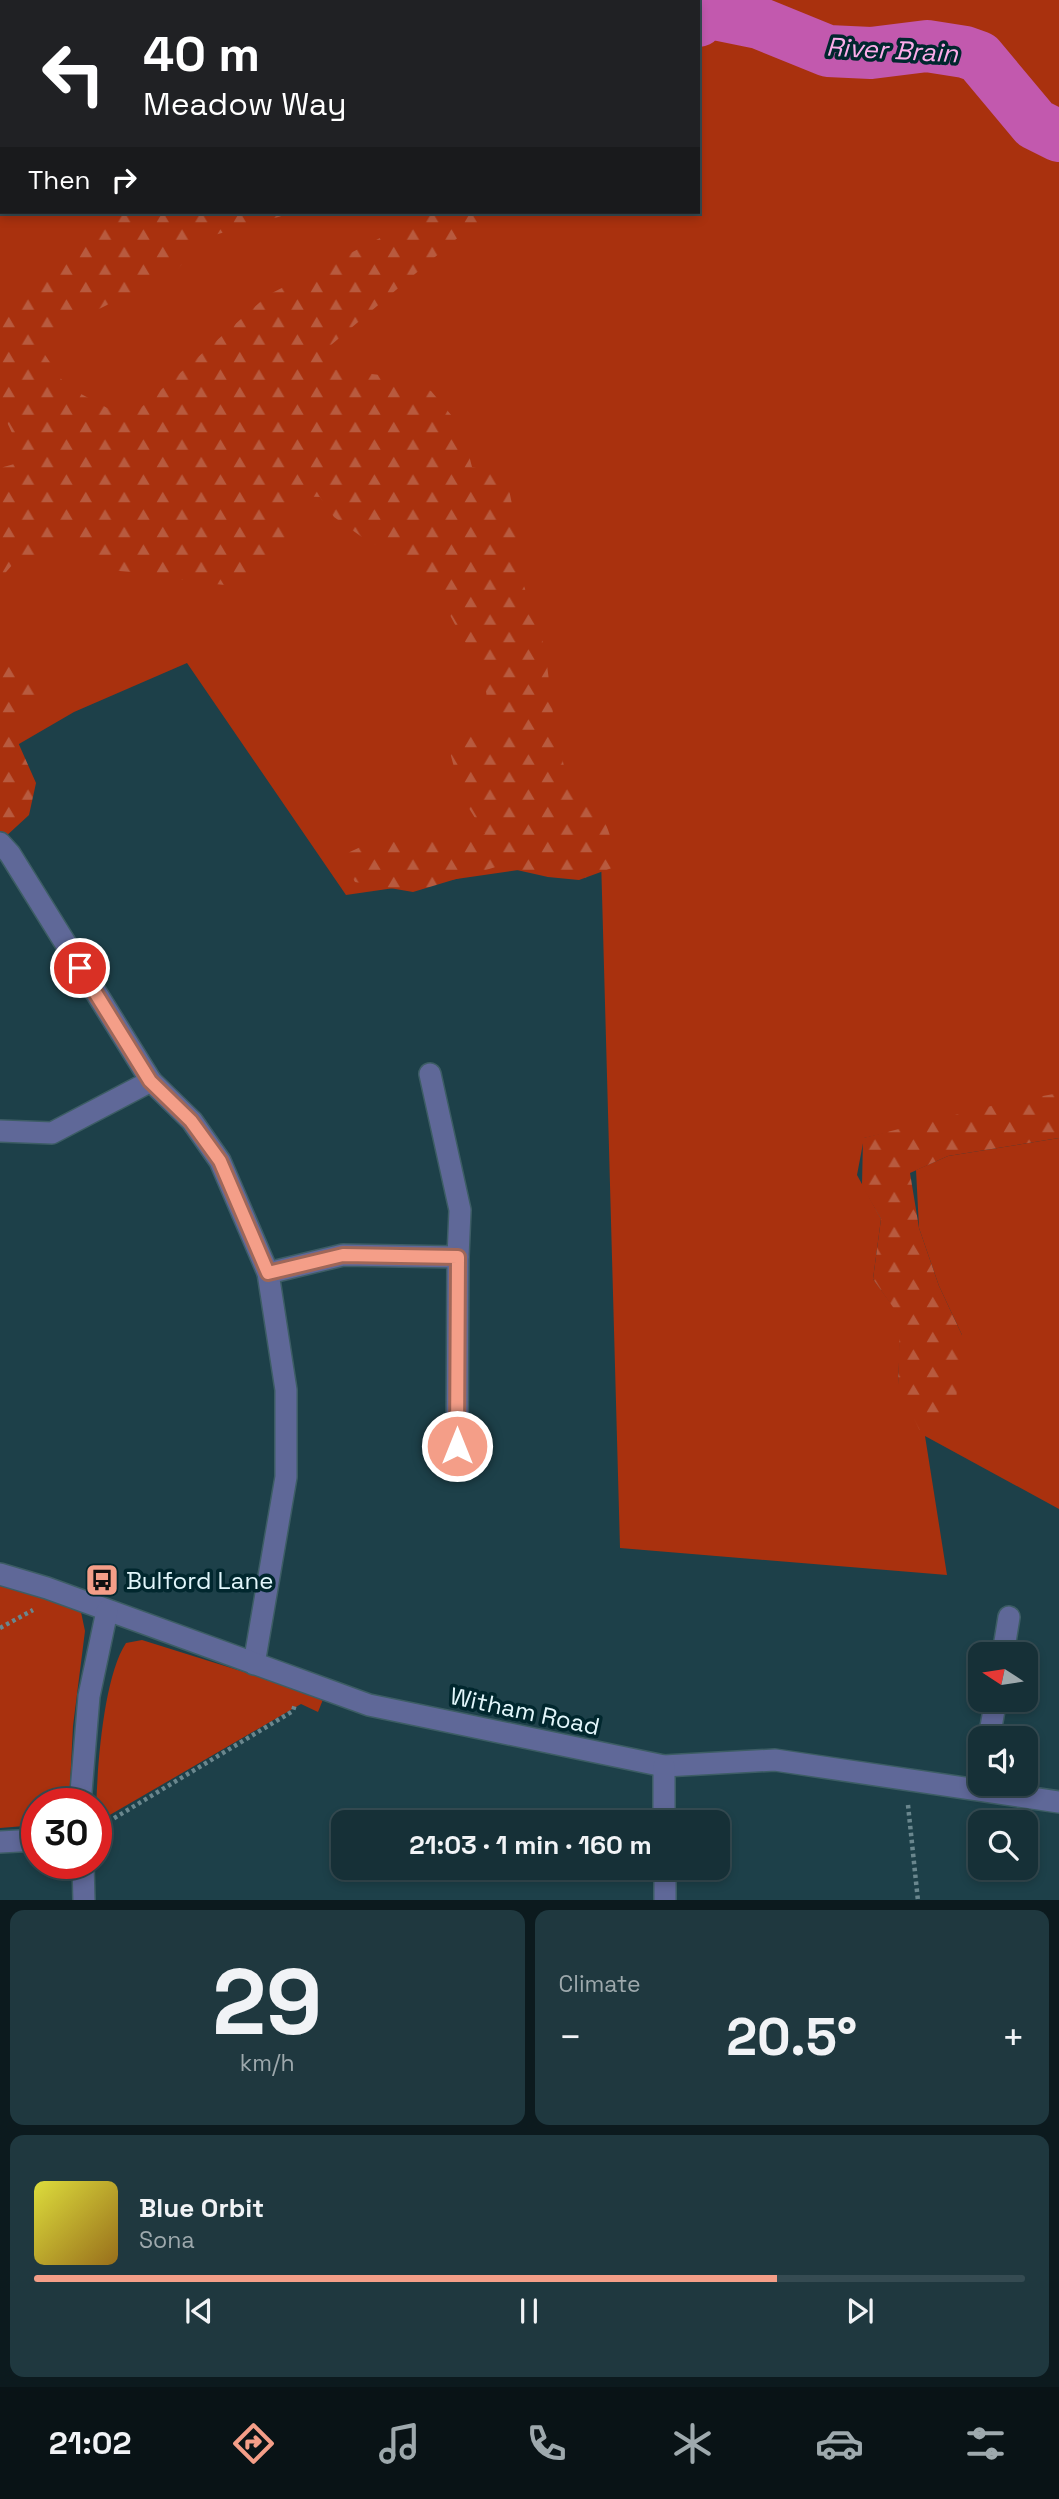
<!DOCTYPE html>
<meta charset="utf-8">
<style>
body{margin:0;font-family:"Space Grotesk",sans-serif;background:#1f383f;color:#f1f3f6;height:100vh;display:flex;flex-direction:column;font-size:26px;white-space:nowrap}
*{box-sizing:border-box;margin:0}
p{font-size:23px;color:#9ea9ad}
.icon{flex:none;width:38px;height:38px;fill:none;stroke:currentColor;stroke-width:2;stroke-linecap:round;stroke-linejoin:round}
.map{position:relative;height:1900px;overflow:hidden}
.sheet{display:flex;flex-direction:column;gap:10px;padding:10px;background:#0c1a1e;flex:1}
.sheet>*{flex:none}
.guide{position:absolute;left:0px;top:0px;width:700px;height:214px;box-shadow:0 4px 10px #0003,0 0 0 2px #354b52;background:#202124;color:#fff;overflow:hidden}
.needle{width:46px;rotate:282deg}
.controls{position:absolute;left:968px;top:1642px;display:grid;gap:14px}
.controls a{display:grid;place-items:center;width:70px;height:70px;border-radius:14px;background:#163037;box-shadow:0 4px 10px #0003,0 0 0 2px #354b52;font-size:35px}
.speed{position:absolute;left:21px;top:1788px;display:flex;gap:14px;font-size:35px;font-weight:700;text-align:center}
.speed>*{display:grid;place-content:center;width:91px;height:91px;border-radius:50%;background:#163037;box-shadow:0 4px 10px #0003,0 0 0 2px #354b52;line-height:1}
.speed .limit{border:10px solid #d22;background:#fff;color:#111}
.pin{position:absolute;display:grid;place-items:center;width:60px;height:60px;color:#fff;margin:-30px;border:4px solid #fff;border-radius:50%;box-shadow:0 2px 7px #0007}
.me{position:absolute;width:77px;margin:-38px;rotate:0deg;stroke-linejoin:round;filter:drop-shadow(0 0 5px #0008)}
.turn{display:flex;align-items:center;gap:24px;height:147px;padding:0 28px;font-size:32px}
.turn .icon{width:91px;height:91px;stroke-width:2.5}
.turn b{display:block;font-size:49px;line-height:60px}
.then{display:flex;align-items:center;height:66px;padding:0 28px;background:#0003;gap:14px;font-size:26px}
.big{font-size:52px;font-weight:600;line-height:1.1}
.sheet .widget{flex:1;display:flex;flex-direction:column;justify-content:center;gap:10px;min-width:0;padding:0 24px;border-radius:14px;background:#1f383f}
.sheet .dial{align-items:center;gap:0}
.dial b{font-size:91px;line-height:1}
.song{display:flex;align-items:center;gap:21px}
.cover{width:84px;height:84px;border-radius:10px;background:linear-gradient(135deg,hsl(60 70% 55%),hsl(40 70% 35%))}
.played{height:7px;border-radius:4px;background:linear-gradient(90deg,#f49e88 75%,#354b52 75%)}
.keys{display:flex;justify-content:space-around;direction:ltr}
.heat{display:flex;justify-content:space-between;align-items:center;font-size:38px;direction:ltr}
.sheet .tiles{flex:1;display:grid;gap:10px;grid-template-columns:1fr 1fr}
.widget:last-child{grid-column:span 2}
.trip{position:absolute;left:331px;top:1810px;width:399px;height:70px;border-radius:14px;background:#163037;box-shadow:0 4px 10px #0003,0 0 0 2px #354b52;font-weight:600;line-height:70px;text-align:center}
.dock{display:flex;height:112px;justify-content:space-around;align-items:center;background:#091316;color:#9ea9ad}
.dock .icon{width:49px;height:49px}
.dock .on{color:#f49e88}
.dock b{font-size:32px;color:#f1f3f6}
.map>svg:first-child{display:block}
</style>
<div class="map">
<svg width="1059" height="1901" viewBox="0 0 1059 1901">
<defs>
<pattern id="forest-firs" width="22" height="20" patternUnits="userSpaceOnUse" patternTransform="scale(1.75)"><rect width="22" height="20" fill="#a9310e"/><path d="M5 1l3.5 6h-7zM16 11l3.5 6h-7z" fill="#b85a3e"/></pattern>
</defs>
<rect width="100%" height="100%" fill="#1d4049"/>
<!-- grass -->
<g fill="#a9310e">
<path d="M0,0L54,2H2V212H698V2L364,0H1059V1094L864,1138L857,1175L881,1219L873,1279L901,1317L898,1385L962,1335L939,1286L919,1228L916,1170L948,1156L1059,1138V1509L925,1436L947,1575L620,1548L601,858L346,895L187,663L74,712L0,755Z"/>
<path d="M0,1583L81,1612L85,1631L73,1726L69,1804H37V1825L0,1828Z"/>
<path d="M142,1640L324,1697L318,1712L301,1704L96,1823C96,1781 102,1679 126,1643Z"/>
</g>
<!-- forest -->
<g fill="url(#forest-firs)">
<path d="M351,0H710L698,43V2H345Z"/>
<path d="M114,212H296L204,238L177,270L73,322L37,343L66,386L128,419L268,295L380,238L422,212H494L461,235L331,345L322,368L380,375L431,391L462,428L472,467L506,475L516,524L522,580L545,649L553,713L568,786L606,824L620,865L579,880L548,877L499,866L413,892L355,882L341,856L367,844L485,834L462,797L447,741L505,729L488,706L483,669L460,634L442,600L400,556L366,540L334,517L320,497L297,496L284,541L263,576L236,586L193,582L155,574L96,569L67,543L13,564L0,579V468L25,461L0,407V321L23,291L74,255Z"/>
<path d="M0,649L5,650L46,684L9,722L36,783L29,815L4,838L0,832Z"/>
<path d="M1059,1093V1138L948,1156L910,1173L919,1228L939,1286L962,1335L955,1412L920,1431L898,1385L900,1317L873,1279L881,1219L862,1186L863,1138L995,1105Z"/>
</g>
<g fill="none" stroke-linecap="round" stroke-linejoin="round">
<!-- river -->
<g stroke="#c259ae" stroke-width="52">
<path d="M698,21L704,14L710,13L759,23L828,51L871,53L927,46L965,52L979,57L1035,124L1059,136"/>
<path d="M0,74L2,73"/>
</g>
<defs>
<g id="minor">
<path d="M150,0V2"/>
<path d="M0,151L2,150"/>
<path d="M0,843L10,854L151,1081L192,1121L220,1161L268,1273L286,1390V1477L254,1664"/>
<path d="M0,1131L52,1133L151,1081"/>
<path d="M268,1273L343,1255L458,1257L460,1210L430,1074"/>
<path d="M457,1446L458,1257"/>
<path d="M0,1574L47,1588L369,1705L664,1766L775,1760L1059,1802"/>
<path d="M1003,1654L1009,1617"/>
<path d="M989,1738L996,1699"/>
<path d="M664,1766V1822"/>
<path d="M80,1804L89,1696L107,1611"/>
<path d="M0,1842L37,1840"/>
<path d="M83,1864L84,1901"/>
<path d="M665,1867V1901"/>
</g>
</defs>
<!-- minor casing -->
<use href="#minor" stroke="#3d5d65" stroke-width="24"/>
<!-- path -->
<g stroke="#6a878e" stroke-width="4.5" stroke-dasharray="3.5 3.5" stroke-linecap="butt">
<path d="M0,1628L33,1610"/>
<path d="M908,1805L918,1901"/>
<path d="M96,1829L293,1711L295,1704"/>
</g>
<!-- minor -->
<use href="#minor" stroke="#5f6898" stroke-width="21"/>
</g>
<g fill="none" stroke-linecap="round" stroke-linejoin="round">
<defs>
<path id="route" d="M80,968L150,1081L191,1121L220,1161L268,1273L343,1255L458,1257L457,1446"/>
</defs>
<!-- route casing -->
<use href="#route" stroke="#9f6758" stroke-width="18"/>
<!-- route -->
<use href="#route" stroke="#f49e88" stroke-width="12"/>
</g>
<!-- icons -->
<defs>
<symbol id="bus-square" viewBox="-11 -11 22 22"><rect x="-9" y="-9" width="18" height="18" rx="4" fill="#f49e88" stroke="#01272e"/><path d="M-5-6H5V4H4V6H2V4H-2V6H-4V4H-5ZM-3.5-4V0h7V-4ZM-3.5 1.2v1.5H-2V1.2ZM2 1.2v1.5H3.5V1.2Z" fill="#111"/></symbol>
</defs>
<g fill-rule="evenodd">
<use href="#bus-square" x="83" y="1561" width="38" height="38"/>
</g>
<g text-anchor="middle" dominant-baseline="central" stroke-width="7" stroke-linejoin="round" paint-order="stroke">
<!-- poi labels -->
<g font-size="24" fill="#e2f6fb" stroke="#01272e" text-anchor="start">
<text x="126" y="1580">Bulford Lane</text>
</g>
<!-- street labels -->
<g font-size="24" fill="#e2f6fb" stroke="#01272e">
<text transform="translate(525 1711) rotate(12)">Witham Road</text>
</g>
<!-- water labels -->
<g font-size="26" font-style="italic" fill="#fcadea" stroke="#01272e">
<text transform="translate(892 50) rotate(3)">River Brain</text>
</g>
</g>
</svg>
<div class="controls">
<a><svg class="needle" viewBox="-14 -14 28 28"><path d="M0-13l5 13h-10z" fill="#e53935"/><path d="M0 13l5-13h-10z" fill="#9ea9ad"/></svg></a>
<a><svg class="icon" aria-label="sound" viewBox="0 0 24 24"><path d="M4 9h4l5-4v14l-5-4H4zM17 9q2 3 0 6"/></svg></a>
<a><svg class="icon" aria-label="search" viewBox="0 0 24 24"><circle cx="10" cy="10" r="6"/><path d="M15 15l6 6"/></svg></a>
</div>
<div class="speed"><div class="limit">30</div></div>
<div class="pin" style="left:80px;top:968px;background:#d93025"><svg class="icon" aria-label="arrive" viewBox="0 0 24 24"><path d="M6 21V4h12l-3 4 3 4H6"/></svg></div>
<svg class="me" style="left:457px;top:1446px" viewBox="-20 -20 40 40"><circle r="17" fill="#f49e88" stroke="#fff" stroke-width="3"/><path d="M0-11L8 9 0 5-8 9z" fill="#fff"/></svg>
<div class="trip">21:03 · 1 min · 160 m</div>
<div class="guide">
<div class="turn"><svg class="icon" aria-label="left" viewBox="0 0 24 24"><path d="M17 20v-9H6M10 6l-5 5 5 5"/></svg><div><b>40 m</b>Meadow Way</div></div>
<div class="then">Then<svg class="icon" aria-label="right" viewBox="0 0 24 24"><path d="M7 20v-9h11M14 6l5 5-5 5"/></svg></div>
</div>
</div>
<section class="sheet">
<div class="tiles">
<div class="widget dial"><b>29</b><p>km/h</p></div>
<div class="widget"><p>Climate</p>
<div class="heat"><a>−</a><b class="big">20.5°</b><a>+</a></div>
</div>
<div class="widget">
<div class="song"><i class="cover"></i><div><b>Blue Orbit</b><p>Sona</p></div></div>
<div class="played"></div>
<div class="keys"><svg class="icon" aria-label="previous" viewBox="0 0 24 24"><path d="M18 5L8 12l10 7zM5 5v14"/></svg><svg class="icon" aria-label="pause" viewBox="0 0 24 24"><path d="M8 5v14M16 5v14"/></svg><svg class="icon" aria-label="next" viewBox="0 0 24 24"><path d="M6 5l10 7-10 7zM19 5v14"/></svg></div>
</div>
</div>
</section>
<nav class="dock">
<b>21:02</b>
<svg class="icon on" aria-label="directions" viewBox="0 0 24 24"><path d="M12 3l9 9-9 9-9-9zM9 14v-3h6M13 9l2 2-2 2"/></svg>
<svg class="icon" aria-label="music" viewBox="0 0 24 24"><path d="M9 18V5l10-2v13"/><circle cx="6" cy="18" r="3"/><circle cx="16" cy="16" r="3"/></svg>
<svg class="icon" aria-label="phone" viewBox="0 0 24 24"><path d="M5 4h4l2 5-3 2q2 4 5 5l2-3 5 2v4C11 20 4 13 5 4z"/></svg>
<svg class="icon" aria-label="climate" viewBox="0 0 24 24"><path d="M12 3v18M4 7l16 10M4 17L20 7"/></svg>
<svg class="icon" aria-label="car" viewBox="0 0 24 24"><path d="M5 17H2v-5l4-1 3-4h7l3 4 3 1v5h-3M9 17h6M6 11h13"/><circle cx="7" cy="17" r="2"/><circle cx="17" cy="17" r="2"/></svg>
<svg class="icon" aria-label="filters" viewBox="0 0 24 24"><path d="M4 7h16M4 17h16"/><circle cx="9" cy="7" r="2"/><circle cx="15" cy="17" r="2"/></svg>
</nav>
